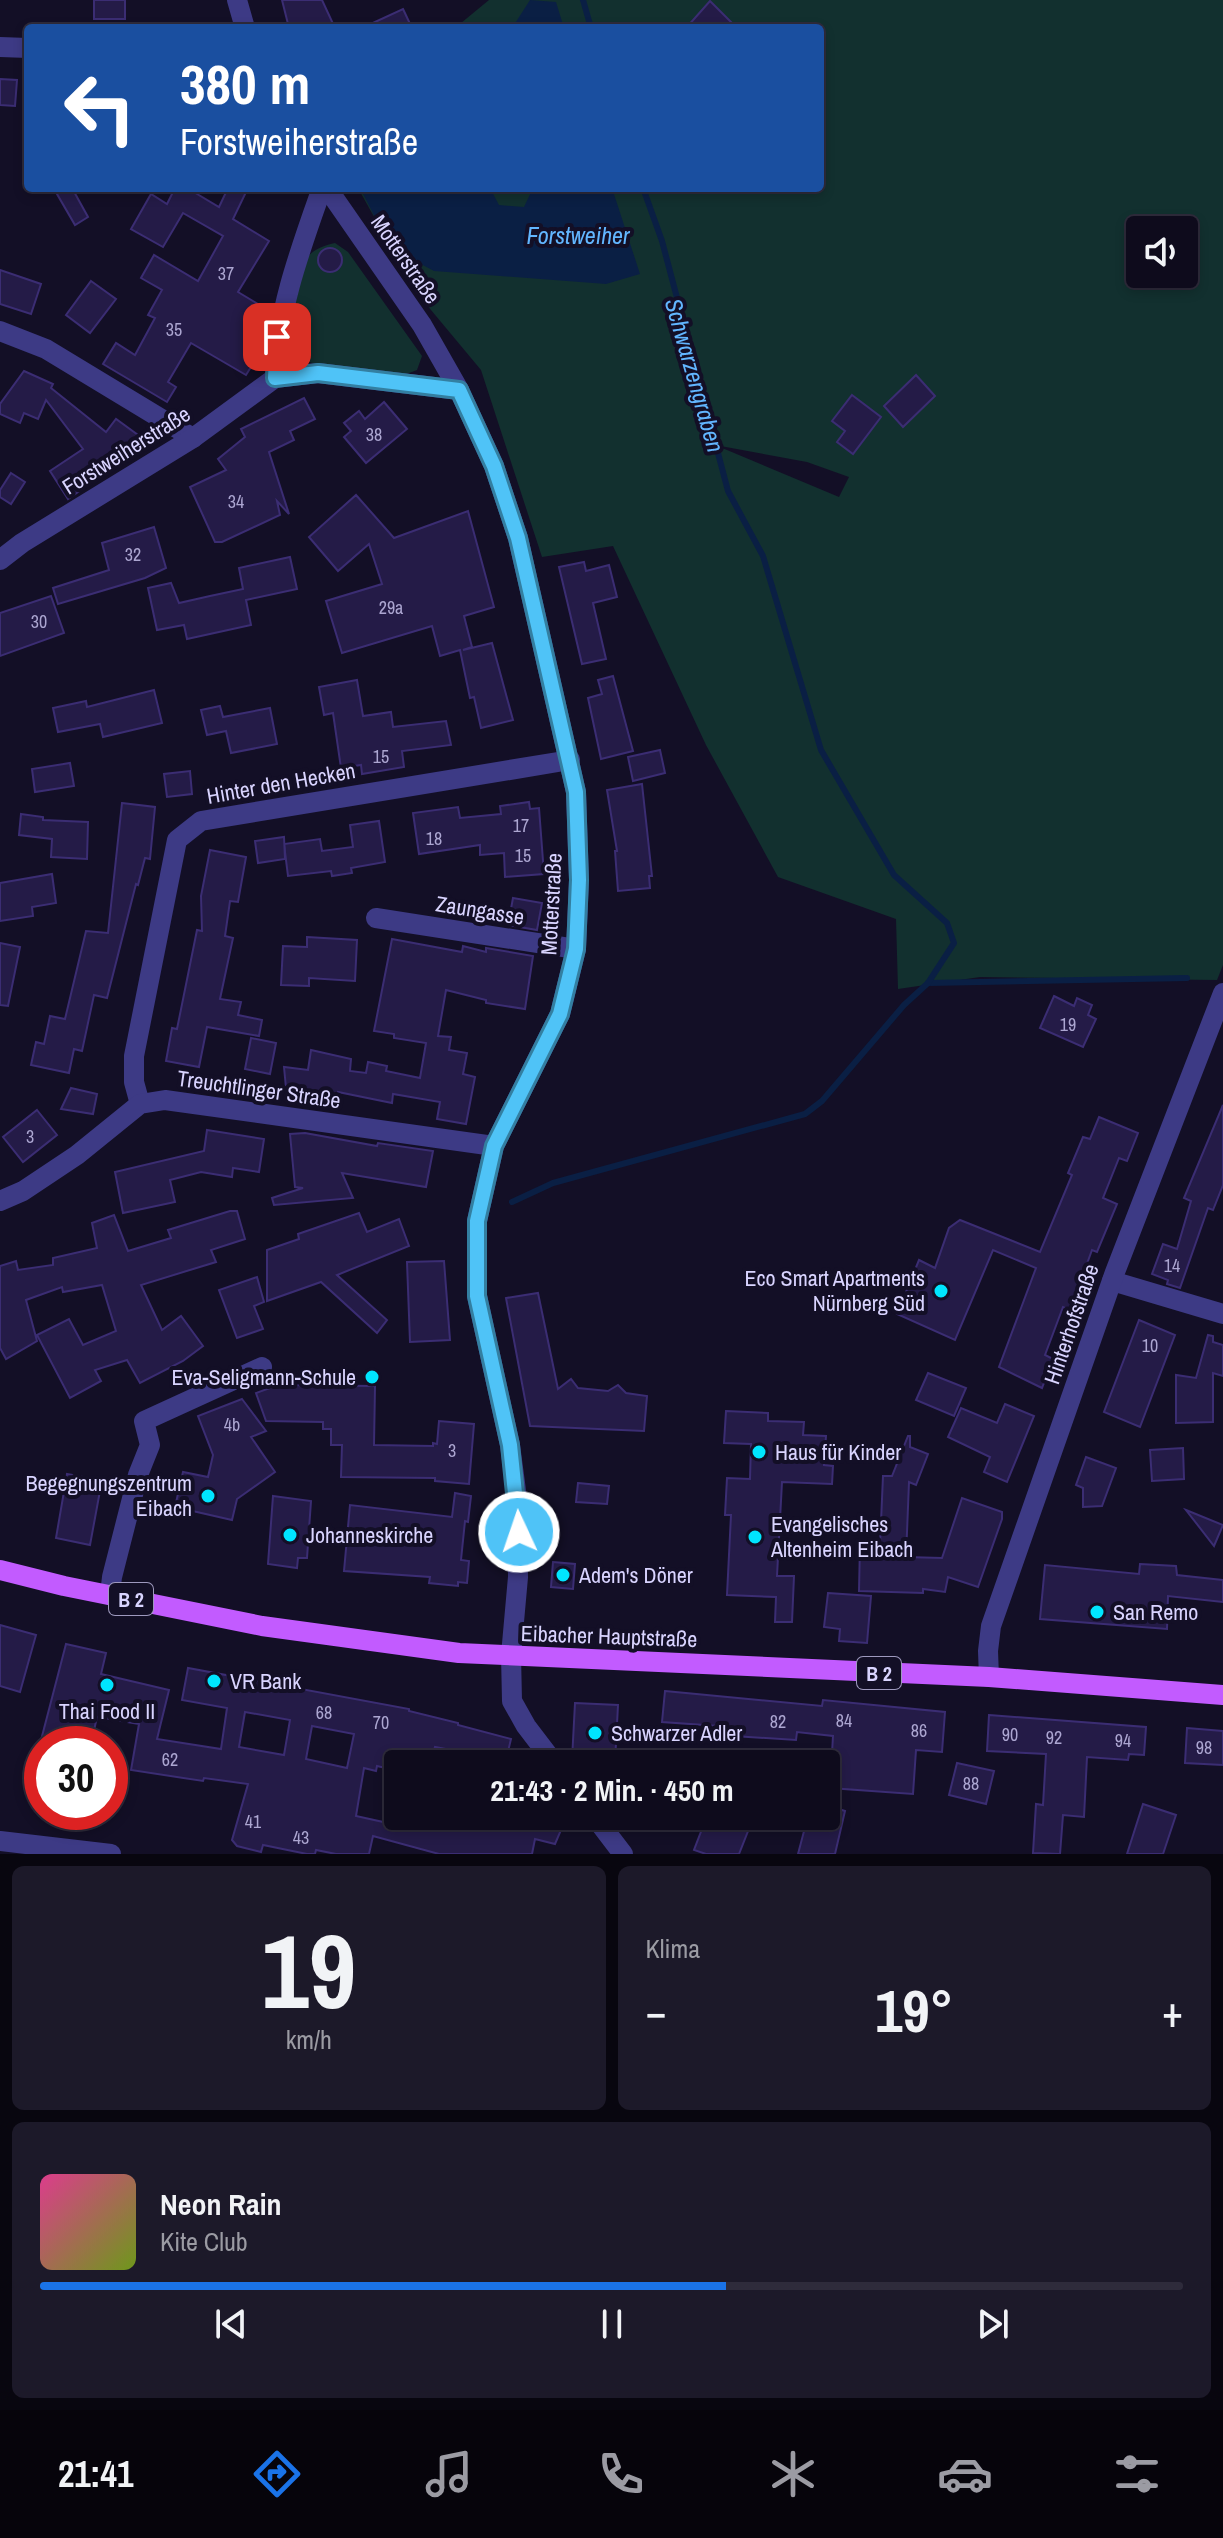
<!DOCTYPE html>
<html lang="de">
<meta charset="utf-8">
<style>
body{margin:0;font-family:"Archivo Narrow",sans-serif;background:#1c1929;color:#f1f3f6;height:100vh;display:flex;flex-direction:column;font-size:30px;white-space:nowrap}
*{box-sizing:border-box;margin:0}
p{font-size:26px;color:#9b9ba3}
.icon{flex:none;width:44px;height:44px;fill:none;stroke:currentColor;stroke-width:2;stroke-linecap:round;stroke-linejoin:round}
.map{position:relative;height:1854px;overflow:hidden}
.drawer{display:flex;flex-direction:column;gap:12px;padding:12px;background:#08060f;flex:1}
.drawer>*{flex:none}
.hud{position:absolute;left:24px;top:24px;width:800px;height:168px;border-radius:8px;box-shadow:0 4px 12px #0003,0 0 0 2px #2e2b3b;background:#1a4fa0;color:#fff;overflow:hidden}
.fabs{position:absolute;left:1126px;top:216px;display:grid;gap:16px}
.fabs a{display:grid;place-items:center;width:72px;height:72px;border-radius:8px;background:#0e0b1c;box-shadow:0 4px 12px #0003,0 0 0 2px #2e2b3b;font-size:40px}
.speed{position:absolute;left:24px;top:1726px;display:flex;gap:16px;font-size:40px;font-weight:700;text-align:center}
.speed>*{display:grid;place-content:center;width:104px;height:104px;border-radius:50%;background:#0e0b1c;box-shadow:0 4px 12px #0003,0 0 0 2px #2e2b3b;line-height:1}
.speed .limit{border:12px solid #d22;background:#fff;color:#111}
.pin{position:absolute;display:grid;place-items:center;width:68px;height:68px;color:#fff;margin:-34px;border-radius:16px;box-shadow:0 4px 12px #0006}
.me{position:absolute;width:88px;margin:-44px;rotate:357deg;stroke-linejoin:round;filter:drop-shadow(0 0 6px #0008)}
.turn{display:flex;align-items:center;gap:28px;height:168px;padding:0 24px;font-size:36px}
.turn .icon{width:104px;height:104px;stroke-width:2.5}
.turn b{display:block;font-size:56px;line-height:68px}
.big{font-size:60px;font-weight:700;line-height:1.1}
.drawer .card{flex:1;display:flex;flex-direction:column;justify-content:center;gap:12px;min-width:0;padding:0 28px;border-radius:12px;background:#1c1929}
.drawer .dial{align-items:center;gap:0}
.dial b{font-size:104px;line-height:1}
.song{display:flex;align-items:center;gap:24px}
.cover{width:96px;height:96px;border-radius:12px;background:linear-gradient(135deg,hsl(330 70% 55%),hsl(80 70% 35%))}
.played{height:8px;border-radius:4px;background:linear-gradient(90deg,#1a73e8 60%,#2e2b3b 60%)}
.keys{display:flex;justify-content:space-around;direction:ltr}
.heat{display:flex;justify-content:space-between;align-items:center;font-size:44px;direction:ltr}
.drawer .tiles{flex:1;display:grid;gap:12px;grid-template-columns:1fr 1fr}
.card:last-child{grid-column:span 2}
.trip{position:absolute;left:384px;top:1750px;width:456px;height:80px;border-radius:8px;background:#0e0b1c;box-shadow:0 4px 12px #0003,0 0 0 2px #2e2b3b;font-weight:700;line-height:80px;text-align:center}
.menu{display:flex;height:128px;justify-content:space-around;align-items:center;background:#06040b;color:#9b9ba3}
.menu .icon{width:56px;height:56px}
.menu .selected{color:#1a73e8}
.menu b{font-size:36px;color:#f1f3f6}
.map>svg:first-child{display:block}
</style>
<div class="map">
<svg width="1223" height="1854" viewBox="0 0 1223 1854">
<rect width="100%" height="100%" fill="#130f26"/>
<!-- green -->
<g fill="#12302f" fill-rule="evenodd">
<path d="M489,0H1223V965L1217,980L980,977L898,989L896,919L778,877L706,745L613,546L542,557L481,370L416,292L358,188H820V28H455ZM1140,230H1184V274H1140ZM715,445L807,462L849,477L839,497Z"/>
<path d="M335,243L348,252L422,356L417,370L404,375L312,363C274,349 290,318 299,288C301,280 303,265 308,257C313,249 326,245 335,243Z"/>
</g>
<!-- water -->
<g fill="#0a1f44">
<path d="M530,0L556,2L564,28H512Z"/>
<path d="M360,188H490L499,205L524,207L533,188H612L640,274L606,284L434,271L404,255L382,231Z"/>
</g>
<g fill="none" stroke-linecap="round" stroke-linejoin="round">
<!-- stream -->
<g stroke="#0a1f44" stroke-width="6">
<path d="M583,0L591,28"/>
<path d="M928,983L1187,978"/>
<path d="M512,1202L553,1183L805,1114L822,1101L904,1005L928,983L954,943L947,923L894,875L821,750L763,556L728,491L662,241L643,188"/>
</g>
</g>
<!-- building -->
<g fill="#241b47" stroke="#3b2d73" stroke-width="2" fill-rule="evenodd">
<rect x="94" y="0" width="31" height="19"/>
<path d="M282,0H322L335,28H289Z"/>
<path d="M710,1L737,28H686Z"/>
<path d="M403,9L412,28H362Z"/>
<path d="M0,79L17,80L15,106L0,105Z"/>
<path d="M67,188H72L88,217L75,225L57,194Z"/>
<path d="M175,188H187L219,207L228,188H248L233,219L269,241L238,292L258,304L252,314L268,323L254,347L261,351L246,375L191,343L168,382L176,387L167,402L103,364L116,343L135,355L155,318L148,315L162,290L141,278L154,255L198,281L223,236L183,213L163,247L131,229L151,194L167,204Z"/>
<circle cx="330" cy="260" r="12"/>
<path d="M0,270L41,284L31,314L0,304Z"/>
<path d="M91,281L116,299L90,333L66,315Z"/>
<path d="M24,371L53,384L51,388L106,432L116,419L138,435L115,466L68,499L50,471L83,449L46,400L38,419L24,413L20,423L0,414V404Z"/>
<path d="M916,375L935,396L903,427L884,406Z"/>
<path d="M852,395L881,417L853,454L837,442L845,431L832,421Z"/>
<path d="M304,398L315,419L290,431L294,440L269,452L289,514L277,501L280,515L222,542H215L190,487L226,470L218,459L245,437L241,429Z"/>
<path d="M384,402L407,429L366,463L344,437L351,431L344,423L359,411L365,419Z"/>
<path d="M11,473L25,482L11,504L0,497V490Z"/>
<path d="M356,495L394,538L468,511L494,607L464,616L472,647L463,650L492,643L513,720L481,728L474,697L470,698L460,650L440,656L432,626L342,653L326,601L382,584L369,544L338,571L309,537Z"/>
<path d="M154,527L166,568L145,578L58,604L53,588L109,570L102,543Z"/>
<path d="M290,557L297,589L246,600L251,625L187,639L184,625L157,630L148,588L171,583L179,603L210,596L243,589L239,568Z"/>
<path d="M584,562L586,571L609,565L617,597L593,603L606,659L582,664L559,567Z"/>
<path d="M51,596L64,633L0,656V613Z"/>
<path d="M613,676L633,751L601,759L588,698L602,694L598,680Z"/>
<path d="M357,680L363,716L391,712L393,727L446,721L451,745L402,751L404,767L362,774L361,765L341,768L333,713L324,715L319,687Z"/>
<path d="M154,690L162,723L103,737L100,724L58,732L53,708L86,701L87,707Z"/>
<path d="M220,706L223,717L270,708L277,744L231,753L226,731L207,735L201,710Z"/>
<path d="M660,750L665,773L633,781L628,757Z"/>
<path d="M70,763L74,786L35,792L32,769Z"/>
<path d="M190,771L192,794L167,797L164,774Z"/>
<path d="M642,784L652,876H649L650,888L618,891L615,851H617L607,790Z"/>
<path d="M529,802L530,809L539,808L544,874L505,877L504,853L480,855V845L419,854L413,813L458,807L460,818L501,814L500,806Z"/>
<path d="M122,803L155,807L150,859L145,858L138,885L136,884L107,998L94,995L82,1051L74,1049L69,1073L31,1065L36,1042L44,1044L50,1016L65,1019L86,931L108,933Z"/>
<path d="M21,814L43,817V820L88,822L87,859L51,857L52,839L19,835Z"/>
<path d="M379,821L385,862L351,868L352,873L332,876L331,871L288,876L284,844L320,839L322,851L353,847L350,825Z"/>
<path d="M284,837L285,859L258,863L255,841Z"/>
<path d="M210,850L246,857L238,902L230,901L225,936L233,938L220,999L241,1002L238,1015L262,1020L259,1036L207,1027L199,1067L166,1061L172,1028L177,1029L197,930L202,931L201,896Z"/>
<path d="M52,874L56,903L32,907L33,916L0,921V883Z"/>
<path d="M513,898L542,903L537,930L508,925Z"/>
<path d="M307,937L357,940L355,981L309,978V986L281,985L283,946L307,947Z"/>
<path d="M392,939L462,952L463,946L486,952V948L533,956L525,1009L486,1003V1000L446,990L438,1036L451,1037L449,1050L467,1053L463,1074L475,1077L466,1124L437,1119L440,1102L393,1094L392,1103L338,1092L337,1099L286,1088L284,1067L308,1070L311,1050L351,1059L350,1071L366,1073L368,1062L387,1066L386,1071L420,1078L426,1043L394,1038V1034L374,1031Z"/>
<path d="M0,943L20,947L8,1006L0,1005Z"/>
<path d="M1054,996L1074,1006L1077,998L1092,1005L1088,1015L1096,1019L1083,1047L1040,1028Z"/>
<path d="M251,1038L276,1043L270,1074L245,1069Z"/>
<path d="M71,1088L97,1094L93,1114L61,1109Z"/>
<path d="M1223,1105V1185L1213,1210L1208,1208L1180,1288L1167,1284L1168,1280L1152,1274L1163,1244L1177,1249L1191,1201L1184,1198Z"/>
<path d="M37,1110L57,1135L23,1162L3,1137Z"/>
<path d="M1099,1117L1138,1133L1127,1161L1119,1158L1103,1198L1117,1204L1097,1252L1092,1250L1070,1310L1063,1307L1045,1355L1053,1359L1042,1388L999,1367L1036,1268L993,1250L955,1340L897,1314L919,1260L935,1268L949,1228L960,1220L1040,1252L1072,1175L1068,1173L1083,1137L1090,1139Z"/>
<path d="M207,1130L264,1139L259,1172L233,1168L232,1177L201,1172L170,1180L175,1202L123,1213L115,1172L204,1151Z"/>
<path d="M305,1133L377,1146L378,1143L433,1151L426,1187L342,1173L353,1198L274,1205L272,1198L303,1188L295,1187L290,1134Z"/>
<path d="M230,1211H237L245,1239L211,1250L216,1262L141,1285L162,1330L181,1316L203,1346L183,1361L140,1383L127,1360L95,1370L101,1381L70,1398L37,1335L69,1319L83,1345L116,1331L102,1285L63,1292L62,1287L26,1300L37,1341L6,1359L0,1348V1266L16,1261L18,1270L53,1265V1258L97,1248L92,1223L114,1215L128,1251L171,1238L168,1230Z"/>
<path d="M359,1213L367,1232L399,1219L409,1246L337,1275L387,1320L377,1333L321,1282L267,1301V1250L299,1239L298,1234Z"/>
<path d="M444,1261L450,1340L410,1342L407,1262Z"/>
<path d="M257,1277L264,1302L254,1306L263,1329L237,1338L219,1290Z"/>
<path d="M538,1293L558,1389L571,1379L578,1388L608,1391L618,1385L626,1393L647,1396L644,1431L530,1426L506,1298Z"/>
<path d="M1139,1320L1175,1335L1140,1427L1104,1412Z"/>
<path d="M1208,1335L1213,1336V1342L1223,1345V1376L1213,1373V1422L1176,1423V1375L1196,1378Z"/>
<path d="M928,1373L966,1388L954,1416L916,1400Z"/>
<path d="M278,1385L375,1386L374,1445L433,1446V1443L437,1444L439,1421L474,1424L469,1484L435,1481V1478L341,1477L342,1445H331V1429H323V1422L266,1421L256,1393Z"/>
<path d="M242,1399L266,1431L251,1437L275,1472L237,1499L232,1520L175,1507L183,1472L208,1477L213,1455L198,1416Z"/>
<path d="M1005,1404L1034,1416L1007,1482L984,1472L990,1457L948,1437L961,1408L997,1423Z"/>
<path d="M726,1411L768,1413V1421L804,1422L803,1435L826,1436L824,1465L833,1466L832,1484L782,1482L777,1576H794L792,1622H775L776,1597L727,1595L731,1515H725L727,1478L750,1479L751,1444L724,1443Z"/>
<path d="M908,1436H910V1447L928,1454L916,1485L909,1482L906,1557L942,1558L962,1498L1002,1512V1519L978,1587L948,1577L945,1592L923,1589V1593L859,1591L860,1544L880,1545L883,1476H892Z"/>
<path d="M1183,1448L1184,1479L1152,1481L1150,1450Z"/>
<path d="M1086,1457L1116,1468L1102,1506L1083,1507V1488L1076,1485Z"/>
<path d="M67,1474L102,1480L90,1545L56,1538Z"/>
<path d="M578,1483L609,1486L607,1504L576,1502Z"/>
<path d="M455,1493L471,1496L468,1522L465,1521L461,1560L469,1561L467,1583L458,1582V1586L429,1583L430,1577L344,1571L350,1505L452,1517Z"/>
<path d="M273,1496L311,1501L307,1558H298L297,1568L268,1564Z"/>
<path d="M1186,1510L1223,1525L1214,1546Z"/>
<path d="M553,1562L575,1564L573,1589L551,1587Z"/>
<path d="M1140,1564L1176,1566L1177,1575L1223,1580V1602L1168,1596L1167,1629L1040,1619L1045,1565L1139,1574Z"/>
<path d="M828,1593L871,1596L867,1643L839,1641L840,1629L824,1627Z"/>
<path d="M0,1625L36,1635L20,1692L0,1686Z"/>
<path d="M66,1644L106,1653L101,1674L169,1690L157,1739L221,1749L227,1708L182,1700L188,1668L409,1709V1711L458,1723V1725L511,1739L505,1764H480L482,1756L435,1747L430,1764H398V1771L377,1766L376,1771L364,1768L356,1816L397,1825L400,1816H567L555,1844L535,1839L532,1854H439L373,1836L369,1854H336L316,1850L315,1854H307L263,1845L261,1852L237,1846L232,1840L248,1784L204,1778L203,1781L131,1770L139,1724L97,1717L91,1744H40ZM245,1712L290,1720L284,1755L239,1747ZM312,1726L354,1734L347,1768L306,1759Z"/>
<path d="M665,1691L822,1706L823,1700L945,1712L942,1752L916,1750L913,1794L830,1788L833,1736L797,1732L796,1740L718,1735V1726L662,1722Z"/>
<path d="M575,1703L618,1705L615,1762L572,1760Z"/>
<path d="M989,1715L1146,1727L1144,1755L1129,1754L1128,1760L1087,1757L1084,1817L1063,1815L1060,1854L1033,1853L1036,1804L1043,1805L1046,1754L987,1751Z"/>
<path d="M1187,1728L1223,1731V1765L1185,1763Z"/>
<path d="M957,1763L994,1771L986,1804L949,1795Z"/>
<path d="M1143,1804L1176,1815L1163,1854H1127Z"/>
<path d="M826,1805L845,1811L835,1854H798L808,1816H826Z"/>
<path d="M707,1816H754L739,1854H706L694,1850Z"/>
</g>
<g fill="none" stroke-linecap="round" stroke-linejoin="round">
<!-- minor -->
<g stroke="#3d3a85" stroke-width="20">
<path d="M237,0L245,28"/>
<path d="M0,47L28,48"/>
<path d="M327,188L422,325L459,390L494,466L518,538L576,792L579,880L576,949L560,1014L494,1146L477,1221V1296L510,1445L517,1498L518,1577L511,1655L512,1701L526,1726L555,1764"/>
<path d="M0,331L46,349L193,438"/>
<path d="M275,378C277,312 300,250 322,188"/>
<path d="M0,560L22,543L193,438L275,378L318,373L459,390"/>
<path d="M376,918L576,949"/>
<path d="M140,1104L134,1082V1056L177,840L201,821L570,760"/>
<path d="M0,1201L23,1191L77,1155L140,1104L165,1100L494,1146"/>
<path d="M1112,1281L1223,1314"/>
<path d="M110,1595L112,1577L138,1475L150,1445L144,1421L262,1367"/>
<path d="M989,1677L988,1651L991,1626L1115,1272L1223,993"/>
<path d="M594,1816L623,1854"/>
<path d="M0,1841L111,1854"/>
</g>
<!-- primary -->
<path stroke="#c25bff" stroke-width="20" d="M0,1570L64,1586L262,1626L459,1653L989,1677L1223,1695"/>
</g>
<g fill="none" stroke-linecap="round" stroke-linejoin="round">
<defs>
<path id="route" d="M277,337L275,378L318,373L459,390L494,466L518,538L576,792L579,880L576,949L560,1014L494,1146L477,1221V1296L510,1445L519,1532"/>
</defs>
<!-- route casing -->
<use href="#route" stroke="#337fa1" stroke-width="20"/>
<!-- route -->
<use href="#route" stroke="#4fc3f7" stroke-width="14"/>
</g>
<!-- markers -->
<g fill="#00e5ff" stroke="#130f26" stroke-width="3">
<circle cx="941" cy="1291" r="8"/>
<circle cx="372" cy="1377" r="8"/>
<circle cx="759" cy="1452" r="8"/>
<circle cx="208" cy="1496" r="8"/>
<circle cx="290" cy="1535" r="8"/>
<circle cx="755" cy="1537" r="8"/>
<circle cx="563" cy="1575" r="8"/>
<circle cx="1097" cy="1612" r="8"/>
<circle cx="214" cy="1681" r="8"/>
<circle cx="107" cy="1685" r="8"/>
<circle cx="595" cy="1733" r="8"/>
</g>
<g text-anchor="middle" dominant-baseline="central" stroke-width="8" stroke-linejoin="round" paint-order="stroke">
<!-- number labels -->
<g font-size="18" fill="#aca6d1">
<text x="226" y="273">37</text>
<text x="174" y="329">35</text>
<text x="374" y="434">38</text>
<text x="236" y="501">34</text>
<text x="133" y="554">32</text>
<text x="391" y="607">29a</text>
<text x="39" y="621">30</text>
<text x="381" y="756">15</text>
<text x="521" y="825">17</text>
<text x="434" y="838">18</text>
<text x="523" y="855">15</text>
<text x="1068" y="1024">19</text>
<text x="30" y="1136">3</text>
<text x="1172" y="1265">14</text>
<text x="1150" y="1345">10</text>
<text x="232" y="1424">4b</text>
<text x="452" y="1450">3</text>
<text x="324" y="1712">68</text>
<text x="844" y="1720">84</text>
<text x="778" y="1721">82</text>
<text x="381" y="1722">70</text>
<text x="919" y="1730">86</text>
<text x="1010" y="1734">90</text>
<text x="1054" y="1737">92</text>
<text x="1123" y="1740">94</text>
<text x="1204" y="1747">98</text>
<text x="170" y="1759">62</text>
<text x="971" y="1783">88</text>
<text x="253" y="1821">41</text>
<text x="301" y="1837">43</text>
</g>
<!-- shield labels -->
<g fill="#130f26" stroke="#9e99be" stroke-width="2">
<rect x="109" y="1583" width="44" height="32" rx="6"/>
<rect x="857" y="1657" width="44" height="32" rx="6"/>
</g>
<g font-size="20" font-weight="bold" fill="#d9d4ff">
<text x="131" y="1599">B 2</text>
<text x="879" y="1673">B 2</text>
</g>
<!-- street labels -->
<g font-size="22" fill="#d9d4ff" stroke="#130f26">
<text transform="translate(406 259) rotate(55)">Motterstraße</text>
<text transform="translate(126 450) rotate(-32)">Forstweiherstraße</text>
<text transform="translate(281 783) rotate(-10)">Hinter den Hecken</text>
<text transform="translate(551 904) rotate(-87)">Motterstraße</text>
<text transform="translate(480 910) rotate(9)">Zaungasse</text>
<text transform="translate(259 1089) rotate(8)">Treuchtlinger Straße</text>
<text transform="translate(1071 1324) rotate(-71)">Hinterhofstraße</text>
<text transform="translate(609 1636) rotate(2)">Eibacher Hauptstraße</text>
</g>
<!-- poi labels -->
<g font-size="22" fill="#d9d4ff" stroke="#130f26" text-anchor="start">
<text x="925" y="1278" text-anchor="end">Eco Smart Apartments<tspan x="925" dy="25">Nürnberg Süd</tspan></text>
<text x="356" y="1377" text-anchor="end">Eva-Seligmann-Schule</text>
<text x="775" y="1452">Haus für Kinder</text>
<text x="192" y="1483" text-anchor="end">Begegnungszentrum<tspan x="192" dy="25">Eibach</tspan></text>
<text x="771" y="1524">Evangelisches<tspan x="771" dy="25">Altenheim Eibach</tspan></text>
<text x="306" y="1535">Johanneskirche</text>
<text x="579" y="1575">Adem's Döner</text>
<text x="1113" y="1612">San Remo</text>
<text x="230" y="1681">VR Bank</text>
<text x="107" y="1711" text-anchor="middle">Thai Food II</text>
<text x="611" y="1733">Schwarzer Adler</text>
</g>
<!-- water labels -->
<g font-size="24" font-style="italic" fill="#62b6ff" stroke="#130f26">
<text x="578" y="235">Forstweiher</text>
<text transform="translate(695 375) rotate(74)">Schwarzengraben</text>
</g>
</g>
</svg>
<div class="fabs">
<a><svg class="icon" aria-label="sound" viewBox="0 0 24 24"><path d="M4 9h4l5-4v14l-5-4H4zM17 9q2 3 0 6"/></svg></a>
</div>
<div class="speed"><div class="limit">30</div></div>
<div class="pin" style="left:277px;top:337px;background:#d93025"><svg class="icon" aria-label="arrive" viewBox="0 0 24 24"><path d="M6 21V4h12l-3 4 3 4H6"/></svg></div>
<svg class="me" style="left:519px;top:1532px" viewBox="-20 -20 40 40"><circle r="17" fill="#4fc3f7" stroke="#fff" stroke-width="3"/><path d="M0-11L8 9 0 5-8 9z" fill="#fff"/></svg>
<div class="trip">21:43 · 2 Min. · 450 m</div>
<div class="hud">
<div class="turn"><svg class="icon" aria-label="left" viewBox="0 0 24 24"><path d="M17 20v-9H6M10 6l-5 5 5 5"/></svg><div><b>380 m</b>Forstweiherstraße</div></div>
</div>
</div>
<section class="drawer">
<div class="tiles">
<div class="card dial"><b>19</b><p>km/h</p></div>
<div class="card"><p>Klima</p>
<div class="heat"><a>−</a><b class="big">19°</b><a>+</a></div>
</div>
<div class="card">
<div class="song"><i class="cover"></i><div><b>Neon Rain</b><p>Kite Club</p></div></div>
<div class="played"></div>
<div class="keys"><svg class="icon" aria-label="previous" viewBox="0 0 24 24"><path d="M18 5L8 12l10 7zM5 5v14"/></svg><svg class="icon" aria-label="pause" viewBox="0 0 24 24"><path d="M8 5v14M16 5v14"/></svg><svg class="icon" aria-label="next" viewBox="0 0 24 24"><path d="M6 5l10 7-10 7zM19 5v14"/></svg></div>
</div>
</div>
</section>
<nav class="menu">
<b>21:41</b>
<svg class="icon selected" aria-label="directions" viewBox="0 0 24 24"><path d="M12 3l9 9-9 9-9-9zM9 14v-3h6M13 9l2 2-2 2"/></svg>
<svg class="icon" aria-label="music" viewBox="0 0 24 24"><path d="M9 18V5l10-2v13"/><circle cx="6" cy="18" r="3"/><circle cx="16" cy="16" r="3"/></svg>
<svg class="icon" aria-label="phone" viewBox="0 0 24 24"><path d="M5 4h4l2 5-3 2q2 4 5 5l2-3 5 2v4C11 20 4 13 5 4z"/></svg>
<svg class="icon" aria-label="climate" viewBox="0 0 24 24"><path d="M12 3v18M4 7l16 10M4 17L20 7"/></svg>
<svg class="icon" aria-label="car" viewBox="0 0 24 24"><path d="M5 17H2v-5l4-1 3-4h7l3 4 3 1v5h-3M9 17h6M6 11h13"/><circle cx="7" cy="17" r="2"/><circle cx="17" cy="17" r="2"/></svg>
<svg class="icon" aria-label="filters" viewBox="0 0 24 24"><path d="M4 7h16M4 17h16"/><circle cx="9" cy="7" r="2"/><circle cx="15" cy="17" r="2"/></svg>
</nav>
